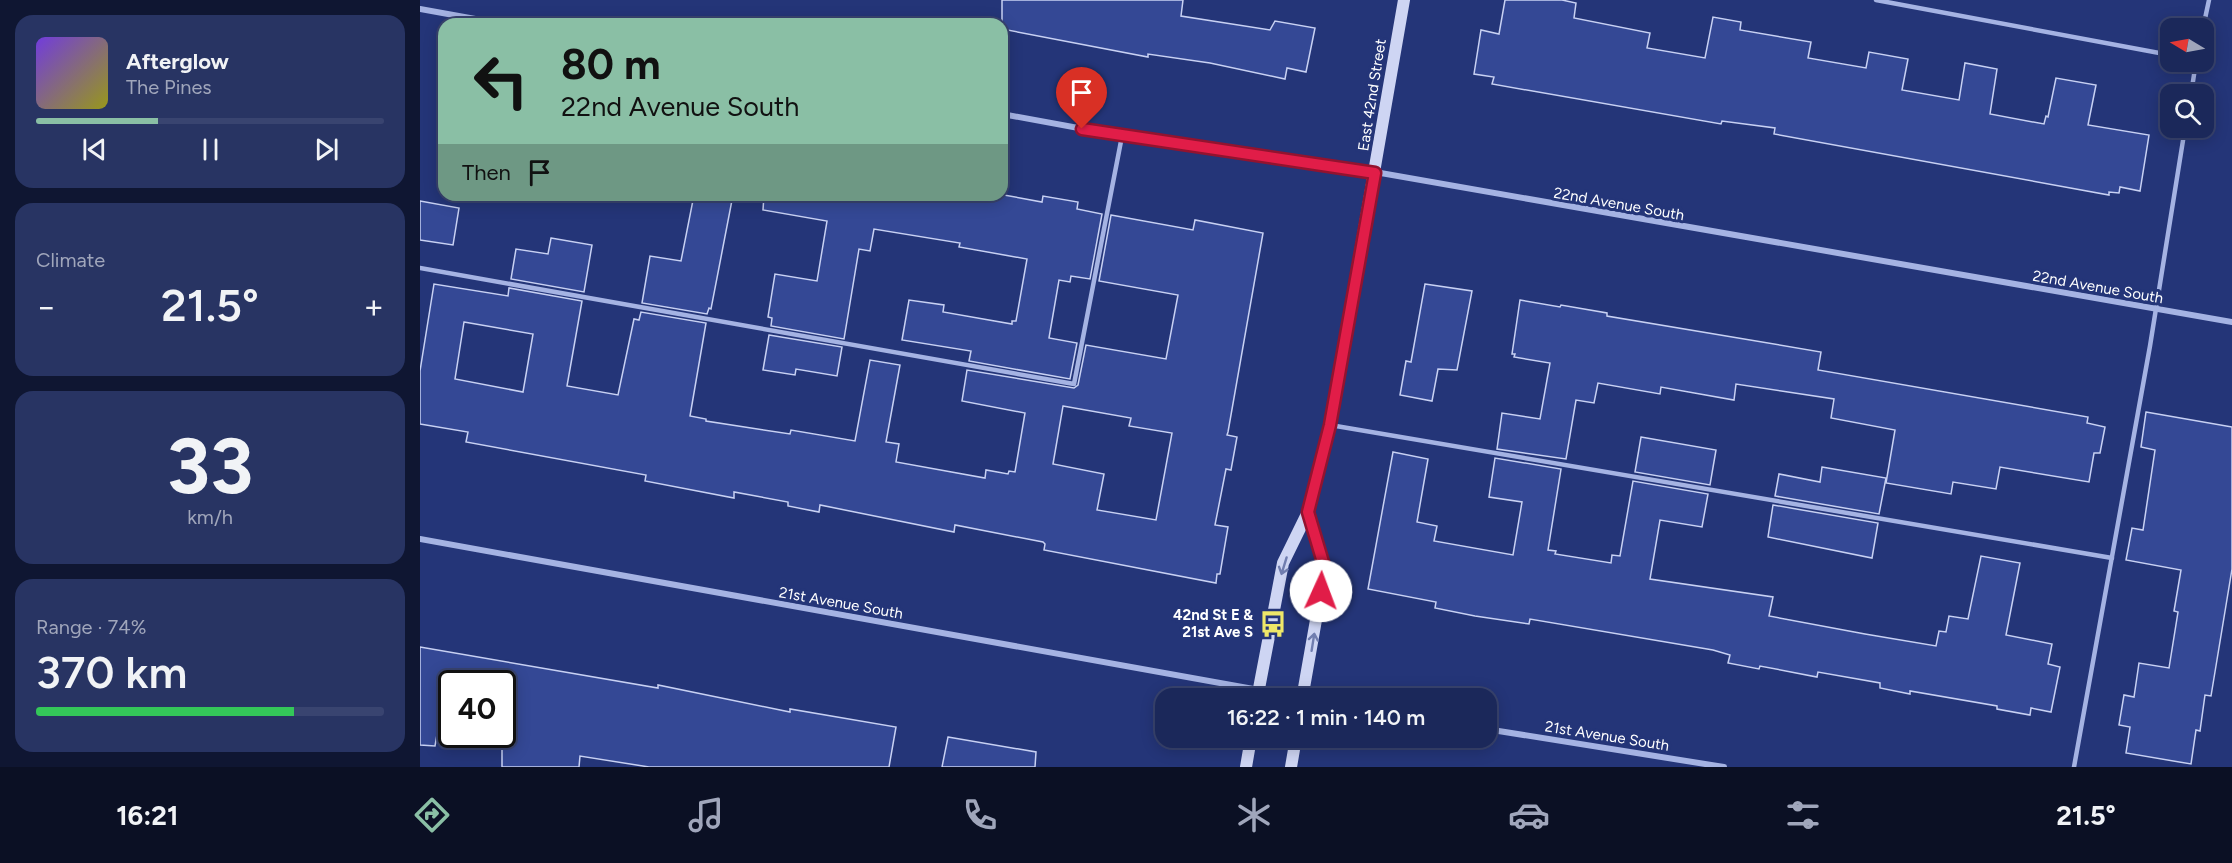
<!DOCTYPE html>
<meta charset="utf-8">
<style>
body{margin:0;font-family:Figtree,sans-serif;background:#283463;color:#f1f3f6;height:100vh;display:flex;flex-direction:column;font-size:22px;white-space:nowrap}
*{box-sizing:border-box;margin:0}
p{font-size:20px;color:#a0a6bb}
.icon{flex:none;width:33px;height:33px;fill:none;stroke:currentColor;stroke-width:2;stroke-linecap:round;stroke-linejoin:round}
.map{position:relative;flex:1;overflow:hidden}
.drawer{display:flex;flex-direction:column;gap:15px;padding:15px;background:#0f1632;width:420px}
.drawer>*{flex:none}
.hud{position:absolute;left:18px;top:18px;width:570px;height:183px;border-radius:18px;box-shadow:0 3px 15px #0003,0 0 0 2px #394470;background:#8abfa5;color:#111;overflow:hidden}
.needle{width:39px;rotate:280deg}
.controls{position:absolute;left:1740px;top:18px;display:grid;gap:12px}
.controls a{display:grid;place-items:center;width:54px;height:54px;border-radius:12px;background:#1b285a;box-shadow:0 3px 15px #0003,0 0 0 2px #394470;font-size:30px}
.speed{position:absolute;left:18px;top:670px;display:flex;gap:12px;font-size:30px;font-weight:700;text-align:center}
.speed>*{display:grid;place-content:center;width:78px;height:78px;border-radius:50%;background:#1b285a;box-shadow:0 3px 15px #0003,0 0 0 2px #394470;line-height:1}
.speed .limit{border:3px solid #111;border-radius:9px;background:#fff;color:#111}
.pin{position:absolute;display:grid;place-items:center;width:51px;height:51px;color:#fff;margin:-62px -26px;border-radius:50% 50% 50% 0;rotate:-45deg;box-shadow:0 0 6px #0007}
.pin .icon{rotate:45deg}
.me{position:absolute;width:66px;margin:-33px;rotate:2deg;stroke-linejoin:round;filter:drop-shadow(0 0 4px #0008)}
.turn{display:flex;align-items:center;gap:21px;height:126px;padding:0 24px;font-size:27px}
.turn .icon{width:78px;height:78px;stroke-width:2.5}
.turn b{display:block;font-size:42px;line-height:51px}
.then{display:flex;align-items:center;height:57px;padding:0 24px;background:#0003;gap:12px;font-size:22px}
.big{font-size:45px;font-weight:600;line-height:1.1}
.drawer .tile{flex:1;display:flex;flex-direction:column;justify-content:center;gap:9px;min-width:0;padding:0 21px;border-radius:18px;background:#283463}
.drawer .dial{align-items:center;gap:0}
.dial b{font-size:78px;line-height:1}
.song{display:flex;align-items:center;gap:18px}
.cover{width:72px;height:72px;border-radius:9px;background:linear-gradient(135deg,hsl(260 70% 55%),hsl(60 70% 35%))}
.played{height:6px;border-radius:3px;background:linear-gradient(90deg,#8abfa5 35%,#394470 35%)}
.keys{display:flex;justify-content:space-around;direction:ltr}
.heat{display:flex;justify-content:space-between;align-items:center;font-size:33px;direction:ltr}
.charge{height:9px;border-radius:4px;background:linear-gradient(90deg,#34c759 74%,#394470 0)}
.trip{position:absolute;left:735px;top:688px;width:342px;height:60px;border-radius:18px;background:#1b285a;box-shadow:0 3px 15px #0003,0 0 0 2px #394470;font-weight:600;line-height:60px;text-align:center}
.menu{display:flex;height:96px;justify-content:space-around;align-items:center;background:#0b1024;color:#a0a6bb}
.menu .icon{width:42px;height:42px}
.menu .on{color:#8abfa5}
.menu b{font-size:27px;color:#f1f3f6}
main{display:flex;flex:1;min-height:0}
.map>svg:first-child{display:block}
</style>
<main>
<section class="drawer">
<div class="tile">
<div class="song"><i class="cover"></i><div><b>Afterglow</b><p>The Pines</p></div></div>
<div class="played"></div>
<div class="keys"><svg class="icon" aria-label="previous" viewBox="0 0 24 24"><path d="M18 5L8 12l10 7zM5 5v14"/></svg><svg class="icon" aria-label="pause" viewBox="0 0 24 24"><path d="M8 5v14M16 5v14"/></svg><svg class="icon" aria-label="next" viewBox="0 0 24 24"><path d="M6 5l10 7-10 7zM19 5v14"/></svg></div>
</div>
<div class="tile"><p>Climate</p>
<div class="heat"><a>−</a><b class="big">21.5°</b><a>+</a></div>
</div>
<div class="tile dial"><b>33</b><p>km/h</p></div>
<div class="tile"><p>Range · 74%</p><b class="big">370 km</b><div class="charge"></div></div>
</section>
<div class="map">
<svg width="1812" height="767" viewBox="0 0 1812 767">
<rect width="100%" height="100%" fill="#243578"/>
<!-- building -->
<g fill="#344895" stroke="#c8d1f3" stroke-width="1.5" fill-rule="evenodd">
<path d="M582,0H763L761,16L850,30L855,21L895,28L886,72L867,68L865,79L790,63L728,54V57L582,29Z"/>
<path d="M1085,0H1142L1156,3L1154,18L1230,33L1227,48L1285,58L1293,17L1321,22L1320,30L1391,42L1388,58L1446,68L1449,52L1488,59L1482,90L1539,100L1545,63L1577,69L1570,114L1624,124L1626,116L1628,117L1636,78L1676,85L1668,125L1729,135L1720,191L1700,187L1699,193L1689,192V195L1354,134L1355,128L1302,121L1301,124L1072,84L1074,77L1054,74L1061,30L1079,34Z"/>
<path d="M274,195H313L291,309L289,308L287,314L222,303L230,256L261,261Z"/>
<path d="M344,195H584L622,202L623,196L658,202L657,209L682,214L670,279L651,276L650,282L639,280L629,338L657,343L650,379L549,361L551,351L482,340L489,300L524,305L523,312L592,324V321H596L607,259L539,247L540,243L454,229L450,251L439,249L424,339L351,326L352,318L348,317L355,274L397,281L407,221L343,210Z"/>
<path d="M0,201L39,208L33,245L0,240Z"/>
<path d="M691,215L773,230L775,220L843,233L808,432L807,435L817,437L811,470L806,469L795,525L808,527L800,574H797L796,583L624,550L625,544L623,542L535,525L534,532L400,505L399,512L368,506V502L314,492V498L225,481L226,475L46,442L48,432L0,424V371L14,284L88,296L89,288L162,301L147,386L198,395L214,319L219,320L221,312L286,323L270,416L286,419V421L370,434L371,430L435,441L450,360L480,365L466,442L479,444L476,462L565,478L566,470L588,474L589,471L595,472L605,413L542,401L547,370L654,388L658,385L666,345L746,359L758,295L679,281ZM44,322L113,334L103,392L35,379ZM643,406L711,418L709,426L752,433L736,520L677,510L684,474L633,464Z"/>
<path d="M131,238L172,245L164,292L91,279L96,249L128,254Z"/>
<path d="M1005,284L1052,291L1037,370L1018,369L1012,401L980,395L986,361L991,362Z"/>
<path d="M1100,300L1140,307L1141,305L1187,313V316L1401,352L1398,370L1668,417L1667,423L1685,427L1680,453H1674L1669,482L1580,467L1576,489L1533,482L1531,494L1466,483L1475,430L1411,418L1414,399L1316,384L1314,400L1241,387L1240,394L1178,383L1174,403L1156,400L1146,459L1077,449L1082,413L1120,419L1130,363L1094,357L1095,354H1092Z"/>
<path d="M349,335L422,347L417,376L376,369L375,375L343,370Z"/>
<path d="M1726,412L1812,427V569L1791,696L1785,695L1780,731L1776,730L1771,764L1706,753L1710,727L1699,725L1704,695L1714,697L1719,663L1749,668L1758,612L1754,611L1761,570L1706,560L1712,528L1723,530L1735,450L1721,447Z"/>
<path d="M1221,437L1296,450L1290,485L1215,472Z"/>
<path d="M973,452L1008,459L997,522L1017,526L1014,541L1093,555L1102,502L1069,497L1075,458L1141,469L1128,550L1136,551L1135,554L1191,563L1192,555L1200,556L1213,481L1288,494L1282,527L1240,520L1230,579L1353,597L1349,616L1445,634L1516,646L1519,631L1526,632L1529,616L1548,619L1561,556L1600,563L1586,635L1632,644L1628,664L1640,667L1631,712L1611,708L1610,715L1577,709V706L1490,691V694L1460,688V683L1398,672L1397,677L1340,666L1339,669L1308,663L1310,655L1293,650L1110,619L1109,624L1055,616L1015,608L1016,602L948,589Z"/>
<path d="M1402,467L1466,478L1459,514L1355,496L1359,474L1400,482Z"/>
<path d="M1353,505L1458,523L1452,558L1348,537Z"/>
<path d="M0,647L238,688V685L370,712V709L476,727L469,767H229L160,756L159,767H82V684H26L15,746L0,745Z"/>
<path d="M528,737L616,752L615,767H522Z"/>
</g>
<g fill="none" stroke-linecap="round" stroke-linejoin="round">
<!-- lane -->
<g stroke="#a5b3e3" stroke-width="4.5">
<path d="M1456,0L1750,55"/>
<path d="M1783,28L1789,0"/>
<path d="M1771,94L1776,62"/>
<path d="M0,268L654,384L702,136"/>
<path d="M910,425L1692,558"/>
<path d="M1654,767L1730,346L1765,128"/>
</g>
<!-- street -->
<g stroke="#a5b3e3" stroke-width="6">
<path d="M0,9L83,24"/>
<path d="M582,114L702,136L915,165L1812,322"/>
<path d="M0,539L839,690"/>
<path d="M1066,729L1304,767"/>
</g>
<!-- secondary -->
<g stroke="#ced5f3" stroke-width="12">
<path d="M837,699L863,563L888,512L910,425L984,0"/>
<path d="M882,699L905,569L888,512"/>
<path d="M826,767L831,738"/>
<path d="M871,767L876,738"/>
</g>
</g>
<!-- one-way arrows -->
<defs><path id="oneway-shaft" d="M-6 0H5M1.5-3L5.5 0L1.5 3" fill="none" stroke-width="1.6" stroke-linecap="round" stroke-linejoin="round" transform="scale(1.5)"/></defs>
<g stroke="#707daf">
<use href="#oneway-shaft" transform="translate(864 566) rotate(107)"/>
<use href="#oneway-shaft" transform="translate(893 642) rotate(-81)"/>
</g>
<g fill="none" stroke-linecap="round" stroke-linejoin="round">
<defs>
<path id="route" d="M662,129L955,173L910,425L888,512L905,569L901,591"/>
</defs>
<!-- route casing -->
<use href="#route" stroke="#92132f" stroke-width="15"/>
<!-- route -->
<use href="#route" stroke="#e11d48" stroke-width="10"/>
</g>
<!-- icons -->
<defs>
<symbol id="bus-bare" viewBox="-9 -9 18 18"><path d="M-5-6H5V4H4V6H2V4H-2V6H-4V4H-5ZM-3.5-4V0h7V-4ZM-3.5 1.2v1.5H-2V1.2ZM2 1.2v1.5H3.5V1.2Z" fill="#eee769" stroke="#243578" stroke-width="2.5" paint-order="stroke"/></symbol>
</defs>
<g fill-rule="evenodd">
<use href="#bus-bare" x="834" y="605" width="38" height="38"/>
</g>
<g text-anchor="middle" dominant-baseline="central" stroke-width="6" stroke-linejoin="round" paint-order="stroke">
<!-- street labels -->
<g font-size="15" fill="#fff" stroke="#243578">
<text transform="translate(952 95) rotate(-81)">East 42nd Street</text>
<text transform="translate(1199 204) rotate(10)">22nd Avenue South</text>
<text transform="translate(1678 287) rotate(10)">22nd Avenue South</text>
<text transform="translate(421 603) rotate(10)">21st Avenue South</text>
<text transform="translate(1187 736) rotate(9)">21st Avenue South</text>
</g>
<!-- poi labels -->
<g font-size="15" font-weight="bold" fill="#fff" stroke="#243578" text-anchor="end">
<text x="833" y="615">42nd St E &amp;<tspan x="833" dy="17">21st Ave S</tspan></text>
</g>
</g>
</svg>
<div class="controls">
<a><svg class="needle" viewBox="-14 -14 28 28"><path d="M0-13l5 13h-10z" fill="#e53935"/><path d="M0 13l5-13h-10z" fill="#a0a6bb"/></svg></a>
<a><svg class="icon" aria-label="search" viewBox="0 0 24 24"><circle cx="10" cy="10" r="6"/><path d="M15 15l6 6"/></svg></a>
</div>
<div class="speed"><div class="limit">40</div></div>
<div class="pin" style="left:662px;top:129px;background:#d93025"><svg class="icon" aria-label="arrive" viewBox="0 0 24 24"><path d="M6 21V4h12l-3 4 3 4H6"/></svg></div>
<svg class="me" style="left:901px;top:591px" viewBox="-20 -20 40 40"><circle r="19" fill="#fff"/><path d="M0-13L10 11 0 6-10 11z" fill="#e11d48"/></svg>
<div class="trip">16:22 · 1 min · 140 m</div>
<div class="hud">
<div class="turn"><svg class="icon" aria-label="left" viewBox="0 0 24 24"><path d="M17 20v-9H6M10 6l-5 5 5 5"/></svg><div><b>80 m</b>22nd Avenue South</div></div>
<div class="then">Then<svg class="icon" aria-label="arrive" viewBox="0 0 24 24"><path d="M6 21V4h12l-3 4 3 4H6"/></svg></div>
</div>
</div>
</main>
<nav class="menu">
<b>16:21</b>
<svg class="icon on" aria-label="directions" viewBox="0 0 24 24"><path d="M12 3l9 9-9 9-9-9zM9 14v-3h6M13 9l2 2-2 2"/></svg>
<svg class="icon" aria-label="music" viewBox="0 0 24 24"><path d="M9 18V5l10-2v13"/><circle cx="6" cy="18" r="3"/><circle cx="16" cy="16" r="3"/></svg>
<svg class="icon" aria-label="phone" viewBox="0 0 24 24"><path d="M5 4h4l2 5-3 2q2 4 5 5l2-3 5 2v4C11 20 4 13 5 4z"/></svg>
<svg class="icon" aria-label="climate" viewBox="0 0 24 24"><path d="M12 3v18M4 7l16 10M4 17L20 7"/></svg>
<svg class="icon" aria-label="car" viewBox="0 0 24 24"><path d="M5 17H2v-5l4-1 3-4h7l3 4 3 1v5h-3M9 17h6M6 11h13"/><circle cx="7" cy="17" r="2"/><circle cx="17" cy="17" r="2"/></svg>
<svg class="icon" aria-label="filters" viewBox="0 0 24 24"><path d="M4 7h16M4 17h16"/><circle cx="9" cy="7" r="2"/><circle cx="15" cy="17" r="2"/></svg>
<b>21.5°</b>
</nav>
